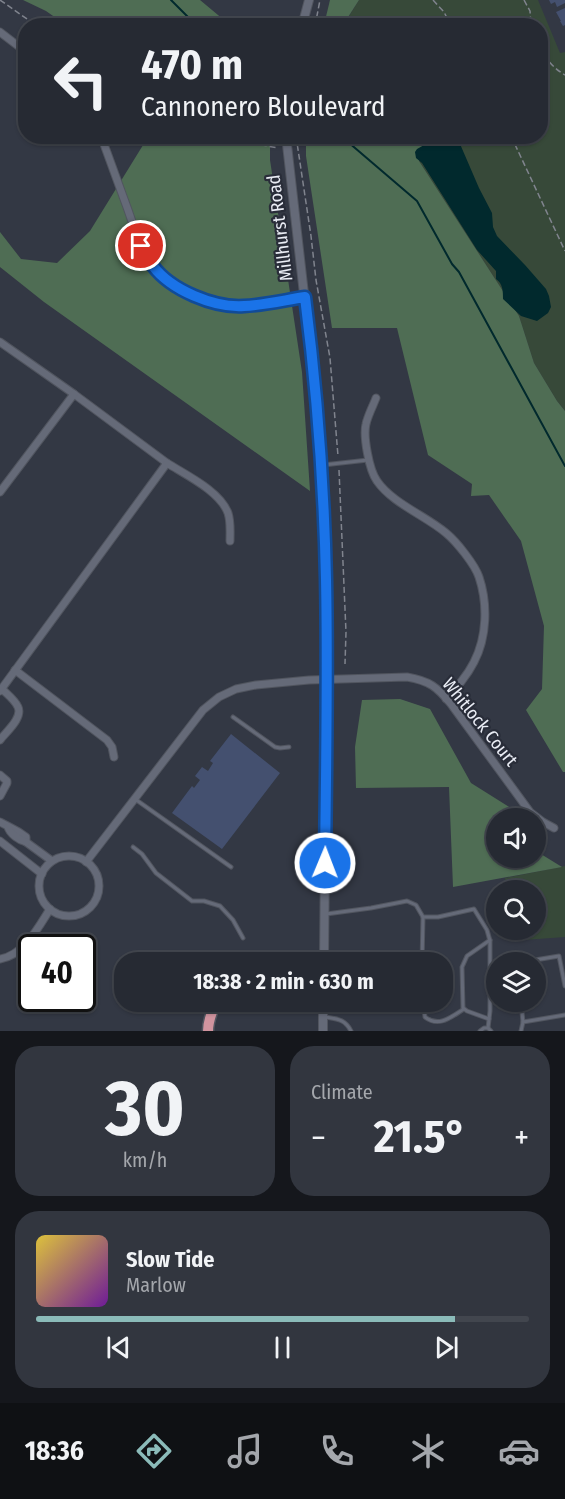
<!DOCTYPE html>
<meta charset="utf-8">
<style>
body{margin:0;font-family:"Fira Sans Condensed",sans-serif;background:#32363f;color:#f1f3f6;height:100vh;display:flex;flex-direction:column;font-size:22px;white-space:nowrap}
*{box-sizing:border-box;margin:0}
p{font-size:20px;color:#a4a7ac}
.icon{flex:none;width:33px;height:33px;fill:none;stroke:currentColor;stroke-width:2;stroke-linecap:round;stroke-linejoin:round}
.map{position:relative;height:1031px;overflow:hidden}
.drawer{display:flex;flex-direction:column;gap:15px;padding:15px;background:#15171c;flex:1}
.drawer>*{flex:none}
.top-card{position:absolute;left:18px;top:18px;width:530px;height:126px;border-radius:24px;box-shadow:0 2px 4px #0004,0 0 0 2px #42464e;background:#262a33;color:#f1f3f6;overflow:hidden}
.tools{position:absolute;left:486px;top:808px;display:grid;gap:12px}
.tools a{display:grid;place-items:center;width:60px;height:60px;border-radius:50%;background:#262a33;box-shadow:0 2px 4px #0004,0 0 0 2px #42464e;font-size:30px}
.speed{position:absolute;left:18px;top:934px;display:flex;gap:12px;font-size:30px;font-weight:700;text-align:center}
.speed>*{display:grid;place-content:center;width:78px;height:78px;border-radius:50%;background:#262a33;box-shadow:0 2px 4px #0004,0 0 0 2px #42464e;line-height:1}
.speed .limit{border:3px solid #111;border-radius:9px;background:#fff;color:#111}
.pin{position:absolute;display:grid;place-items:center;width:51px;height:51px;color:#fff;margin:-26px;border:3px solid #fff;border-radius:50%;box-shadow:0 2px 6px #0007}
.me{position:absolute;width:66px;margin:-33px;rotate:1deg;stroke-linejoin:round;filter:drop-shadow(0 0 4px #0008)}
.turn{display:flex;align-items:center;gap:21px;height:126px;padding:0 24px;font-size:27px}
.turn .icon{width:78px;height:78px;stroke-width:2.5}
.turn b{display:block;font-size:42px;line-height:51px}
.big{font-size:45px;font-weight:700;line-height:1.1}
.drawer .widget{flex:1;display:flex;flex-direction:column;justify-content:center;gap:9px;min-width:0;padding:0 21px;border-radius:24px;background:#32363f}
.drawer .dial{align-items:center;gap:0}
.dial b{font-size:78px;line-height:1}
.song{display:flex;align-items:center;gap:18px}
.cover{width:72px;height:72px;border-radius:9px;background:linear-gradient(135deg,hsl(50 70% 55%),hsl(280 70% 35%))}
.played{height:6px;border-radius:3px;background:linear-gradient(90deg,#8bbbb9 85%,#42464e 85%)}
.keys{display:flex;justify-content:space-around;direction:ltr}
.heat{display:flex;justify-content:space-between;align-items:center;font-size:33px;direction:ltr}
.drawer .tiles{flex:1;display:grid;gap:15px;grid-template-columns:1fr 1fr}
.widget:last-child{grid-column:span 2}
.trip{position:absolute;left:114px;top:952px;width:339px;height:60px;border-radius:24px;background:#262a33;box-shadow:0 2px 4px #0004,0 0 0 2px #42464e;font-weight:700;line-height:60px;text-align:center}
.dock{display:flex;height:96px;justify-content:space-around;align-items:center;background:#0f1114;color:#a4a7ac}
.dock .icon{width:42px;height:42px}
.dock .selected{color:#8bbbb9}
.dock b{font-size:27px;color:#f1f3f6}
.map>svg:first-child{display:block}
</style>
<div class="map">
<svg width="565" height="1031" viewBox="0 0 565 1031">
<rect width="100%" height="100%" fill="#333844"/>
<!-- green -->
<g fill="#374939">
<path d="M359,0H538L560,53L565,52V411L557,401L534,363L519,316L419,161L426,137L540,136V26H343Z"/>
<path d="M565,866V937L509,941L508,930H536V891H506L505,878Z"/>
</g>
<!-- forest -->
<g fill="#4f6d54">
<path d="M23,0H200L230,25H66L46,11Z"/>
<path d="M330,0H359L343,25H324Z"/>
<path d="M148,137H270V160L302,372L310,491L44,302L0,267V232L21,259L57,263L90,231Z"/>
<path d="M306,137H426L419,161L519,316L534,363L557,401L565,411V772H563L526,710L542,689L544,626L521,541L489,495L471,496L472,484L428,455L397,328H332L306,156Z"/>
<path d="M400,699L430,709L471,783L511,808L516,819H496V858H536V851L562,867L453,887L449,787L356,788L355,747L362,700Z"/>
</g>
<!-- water -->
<path fill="#01292d" d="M434,137H457L479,188L492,213L493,227L497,236L525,265L546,289L549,296L551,307L548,313L537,321L521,316L503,299C503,291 503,284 496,279V271L477,250L422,163L416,158L415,152L417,149L433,140Z"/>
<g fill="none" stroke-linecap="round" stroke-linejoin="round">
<!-- stream -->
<g stroke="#01292d" stroke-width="2">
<path d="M171,0L197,26"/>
<path d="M341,136L417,201L452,264L459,272L565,466"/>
</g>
</g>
<!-- building -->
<g fill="#44506f">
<path d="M549,0H565V3L557,7L555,2L551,4Z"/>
<path d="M565,8V25L563,26L560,21H561L556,12Z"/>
<path d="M231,734L280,773L222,849L172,813L192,786L194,788L200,780L195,776L202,767L208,771L213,763L210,761Z"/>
</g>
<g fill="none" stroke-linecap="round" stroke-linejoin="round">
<defs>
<g id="service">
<path d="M323,465L368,460"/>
<path d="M233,717L275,747L280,748L289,747"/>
<path d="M135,799L231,867"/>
<path d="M133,847L142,854L156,873L192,901H204L220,906L233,920L243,938"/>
<path d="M326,914L371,908L407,901L416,905L423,917H438L474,909L487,930L490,941V1011L488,1028"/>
<path d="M422,963L423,917"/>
<path d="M517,963L559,956L565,986"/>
<path d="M423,1002L425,1017C439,1028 451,1017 464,1009"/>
<path d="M521,1002L523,1022L521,1031"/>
<path d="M325,1017C337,1019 345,1019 351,1031"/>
<path d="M489,1019L467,1011L463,1008L462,967L467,956L490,940"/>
<path d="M523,1022L565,1015"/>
<path d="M480,1031L484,1028H488L491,1031"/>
</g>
<g id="minor">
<path d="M0,32L26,52"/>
<path d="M101,136C110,161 119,185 128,210C135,230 141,252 155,268C175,292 210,306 241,306C262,306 284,300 305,297"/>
<path d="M0,342L74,394L167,463L0,691"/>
<path d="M376,398C373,406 368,415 366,424C363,436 369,470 377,481C392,503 426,516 446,533C457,542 475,565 479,577C488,604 487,637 474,662C467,676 457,687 446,699"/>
<path d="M167,463C186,475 220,491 228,513C231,522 230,532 230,541"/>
<path d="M0,492L74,394"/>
<path d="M15,670L107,740L112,747L114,757"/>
<path d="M0,740C6,732 23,718 18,707C15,700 7,694 2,689"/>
<path d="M0,775L7,781V783L0,796"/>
<path d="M0,822C11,828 16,829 26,837V842L52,861"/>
<path d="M8,827C10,834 19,840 26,842"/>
<path d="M0,841L42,874"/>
<circle cx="69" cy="886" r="30"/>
<path d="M86,862L203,710L219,697L236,689L256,685L309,680L407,677C430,681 437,687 451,704L530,812L543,822L554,828"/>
<path d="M0,959C24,955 38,928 50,909"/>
</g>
<g id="tertiary">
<path d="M302,26L309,0"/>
<path d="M286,136L316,399L322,466L325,531L327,640L324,963"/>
<path d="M323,1031V1002"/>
</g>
<g id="trunk">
<path d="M277,963C288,958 296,957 307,963"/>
<path d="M208,1031C208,1021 212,1011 216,1002"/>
</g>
</defs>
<!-- service casing -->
<use href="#service" stroke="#51555f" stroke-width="5"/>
<!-- minor casing -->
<use href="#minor" stroke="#51555f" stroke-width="9"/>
<!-- tertiary casing -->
<use href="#tertiary" stroke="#51555f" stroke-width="10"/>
<!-- trunk casing -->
<use href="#trunk" stroke="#51555f" stroke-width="13"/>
<!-- path -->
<g stroke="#80848e" stroke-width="1.5" stroke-dasharray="6 3" stroke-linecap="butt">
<path d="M0,0L37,26"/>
<path d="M433,0L444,12L451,26"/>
<path d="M524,0L530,11L531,26"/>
<path d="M315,26L320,0"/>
<path d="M540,47C546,59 553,68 565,75"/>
<path d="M245,136L262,145L278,148"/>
<path d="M296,136L311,236L316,280L330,358L338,456"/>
<path d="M511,136L565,251"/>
<path d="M339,470L346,632L345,664"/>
</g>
<!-- service -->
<use href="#service" stroke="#656a78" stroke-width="3"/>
<!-- minor -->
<use href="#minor" stroke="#656a78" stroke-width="7"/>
<!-- tertiary -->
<use href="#tertiary" stroke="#656a78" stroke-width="8"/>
<!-- trunk -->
<use href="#trunk" stroke="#d1949f" stroke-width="10"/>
</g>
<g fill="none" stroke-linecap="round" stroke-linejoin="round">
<defs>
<path id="route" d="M141,246C145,252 149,260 153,266C171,290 214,308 244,306C265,305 285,300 305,297C317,391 324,485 326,579C328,674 326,768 325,863"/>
</defs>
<!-- route casing -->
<use href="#route" stroke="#114b97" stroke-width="15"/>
<!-- route -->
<use href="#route" stroke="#1a73e8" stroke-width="10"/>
</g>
<g text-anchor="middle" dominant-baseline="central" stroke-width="4.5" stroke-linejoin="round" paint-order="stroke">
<!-- street labels -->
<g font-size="18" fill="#eaedf5" stroke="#292d39">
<text transform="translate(280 228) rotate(-97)">Millhurst Road</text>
<text transform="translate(480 722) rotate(51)">Whitlock Court</text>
</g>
</g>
</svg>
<div class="tools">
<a><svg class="icon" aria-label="sound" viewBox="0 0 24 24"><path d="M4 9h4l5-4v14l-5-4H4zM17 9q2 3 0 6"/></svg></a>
<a><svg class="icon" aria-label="search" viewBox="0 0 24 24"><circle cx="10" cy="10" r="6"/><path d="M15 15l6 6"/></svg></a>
<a><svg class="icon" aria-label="layers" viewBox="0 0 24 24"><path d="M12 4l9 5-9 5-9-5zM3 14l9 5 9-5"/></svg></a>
</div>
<div class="speed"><div class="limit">40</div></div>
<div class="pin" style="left:141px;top:246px;background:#d93025"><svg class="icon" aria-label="arrive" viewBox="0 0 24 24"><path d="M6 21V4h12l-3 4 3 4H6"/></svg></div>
<svg class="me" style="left:325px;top:863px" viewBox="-20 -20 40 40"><circle r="17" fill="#1a73e8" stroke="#fff" stroke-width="3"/><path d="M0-11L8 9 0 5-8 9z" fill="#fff"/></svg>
<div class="trip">18:38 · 2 min · 630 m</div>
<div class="top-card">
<div class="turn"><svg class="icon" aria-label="left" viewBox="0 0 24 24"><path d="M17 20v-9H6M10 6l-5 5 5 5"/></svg><div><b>470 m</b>Cannonero Bloulevard</div></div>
</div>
</div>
<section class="drawer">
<div class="tiles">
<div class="widget dial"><b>30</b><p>km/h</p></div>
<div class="widget"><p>Climate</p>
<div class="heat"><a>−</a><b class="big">21.5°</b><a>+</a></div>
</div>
<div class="widget">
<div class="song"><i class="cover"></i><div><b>Slow Tide</b><p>Marlow</p></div></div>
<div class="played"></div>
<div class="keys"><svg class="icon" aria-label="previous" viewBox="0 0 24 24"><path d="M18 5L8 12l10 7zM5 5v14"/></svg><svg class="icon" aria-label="pause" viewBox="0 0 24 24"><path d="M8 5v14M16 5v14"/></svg><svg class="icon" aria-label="next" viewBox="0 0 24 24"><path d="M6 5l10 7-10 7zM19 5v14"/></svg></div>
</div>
</div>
</section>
<nav class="dock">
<b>18:36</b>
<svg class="icon selected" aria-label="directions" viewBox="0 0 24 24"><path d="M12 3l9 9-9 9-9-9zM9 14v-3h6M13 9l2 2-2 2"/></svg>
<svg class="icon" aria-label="music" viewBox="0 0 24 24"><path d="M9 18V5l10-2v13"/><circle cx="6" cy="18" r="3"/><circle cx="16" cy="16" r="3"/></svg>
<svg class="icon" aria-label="phone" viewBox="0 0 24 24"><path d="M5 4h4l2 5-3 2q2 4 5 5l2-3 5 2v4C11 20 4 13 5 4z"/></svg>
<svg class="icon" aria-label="climate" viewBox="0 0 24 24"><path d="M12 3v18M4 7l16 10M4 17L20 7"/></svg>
<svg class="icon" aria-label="car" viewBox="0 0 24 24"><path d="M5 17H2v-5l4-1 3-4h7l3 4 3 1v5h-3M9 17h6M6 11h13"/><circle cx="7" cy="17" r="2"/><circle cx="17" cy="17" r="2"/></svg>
</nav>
